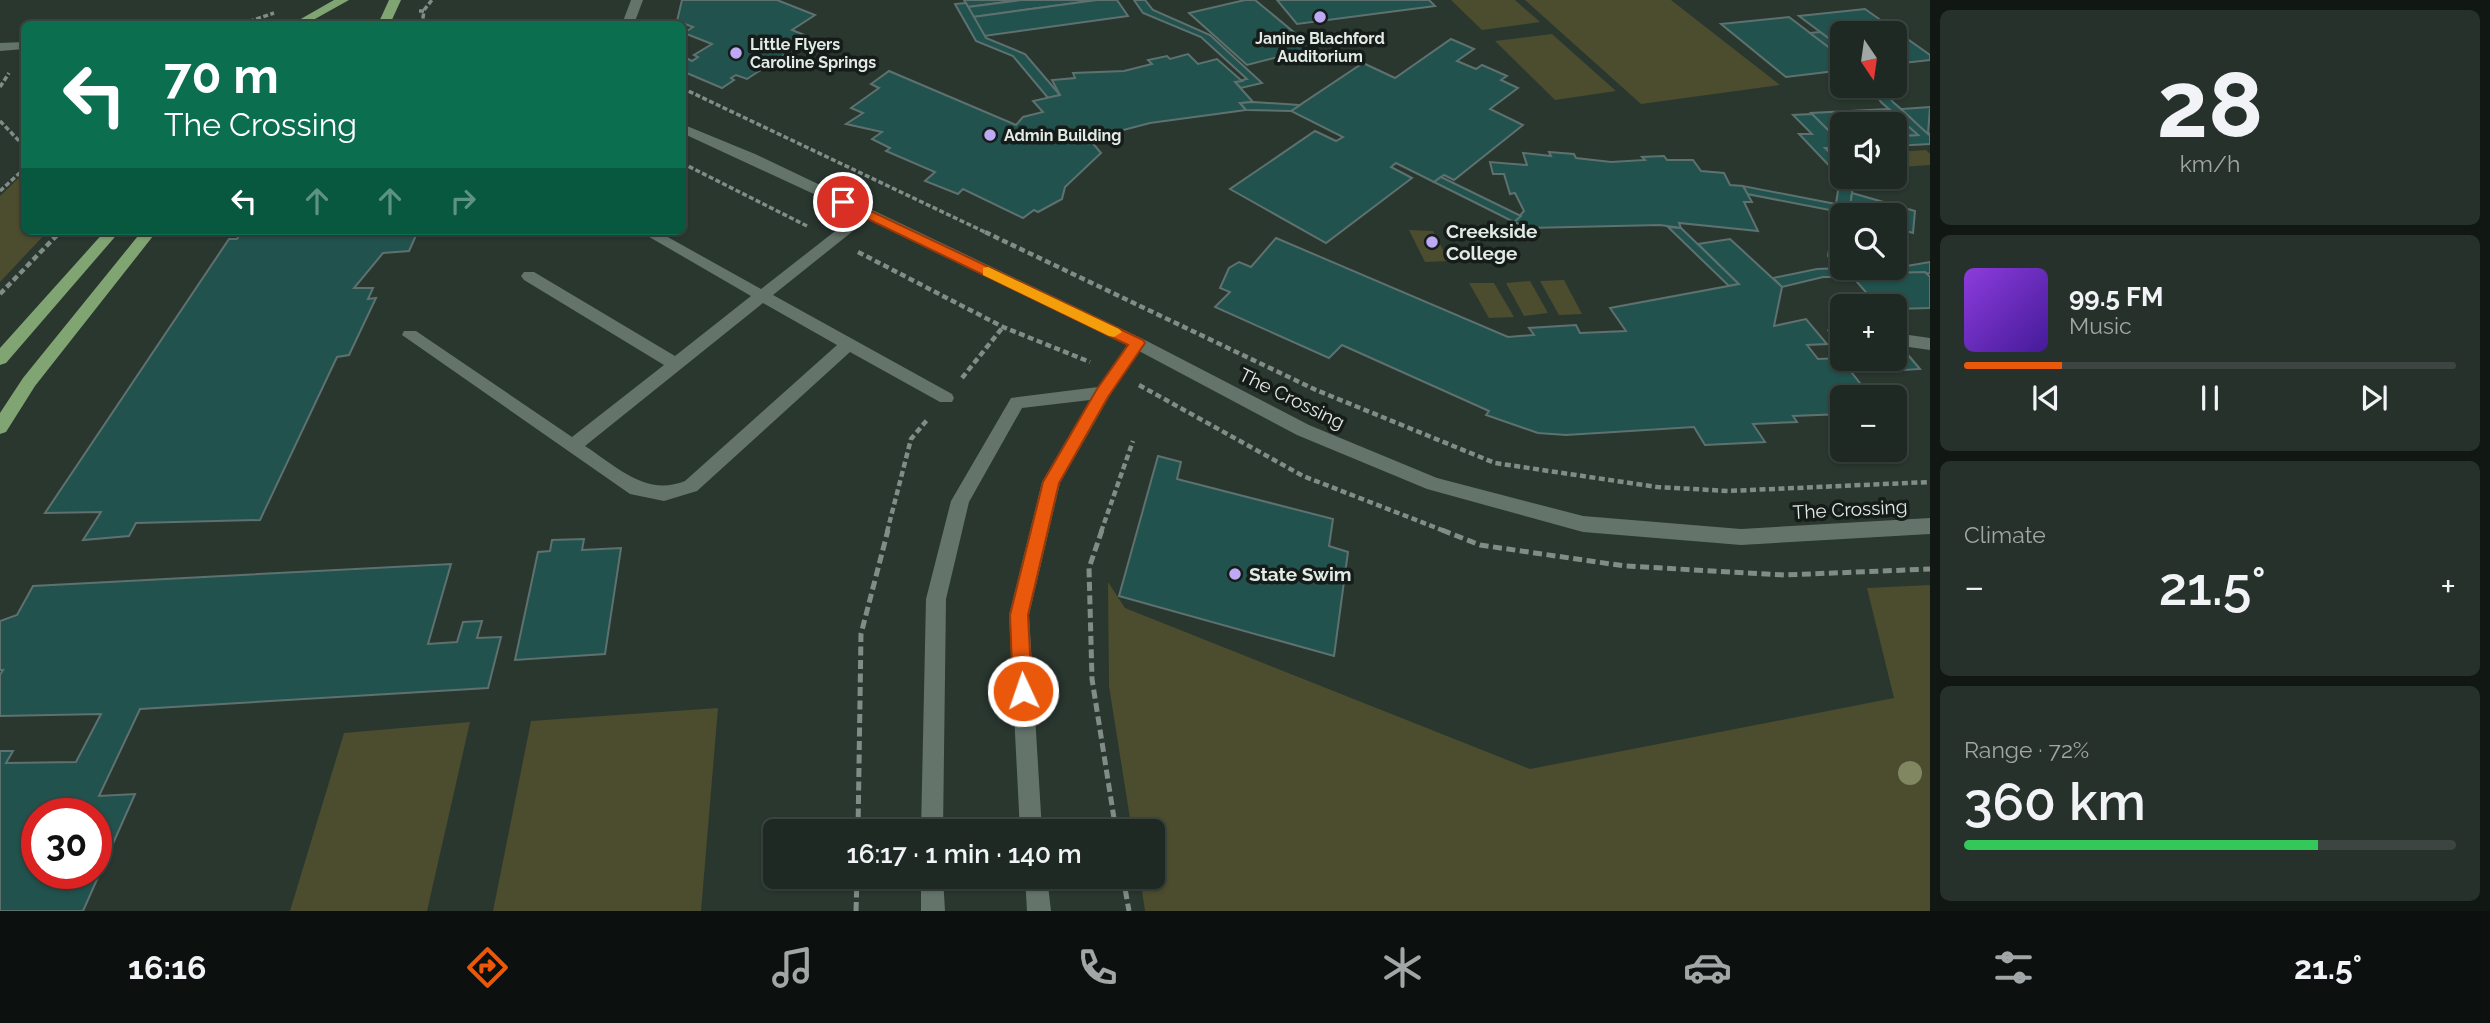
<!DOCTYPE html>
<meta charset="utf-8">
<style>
body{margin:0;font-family:Raleway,sans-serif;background:#27312b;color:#f1f3f6;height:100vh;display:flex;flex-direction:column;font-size:26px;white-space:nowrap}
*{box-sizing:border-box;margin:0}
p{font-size:23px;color:#a1a6a6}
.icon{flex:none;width:38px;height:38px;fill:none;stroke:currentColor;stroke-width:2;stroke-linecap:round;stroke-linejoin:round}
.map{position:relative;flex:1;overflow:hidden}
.sheet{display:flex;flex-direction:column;gap:10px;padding:10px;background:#111713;width:560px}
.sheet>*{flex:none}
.top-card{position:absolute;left:21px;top:21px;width:665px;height:214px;border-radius:10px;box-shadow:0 2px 5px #0004,0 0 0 2px #3c4541;background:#0b6e4f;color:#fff;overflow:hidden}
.needle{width:46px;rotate:167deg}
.buttons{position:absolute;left:1830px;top:21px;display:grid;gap:14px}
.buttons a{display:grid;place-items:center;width:77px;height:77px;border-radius:10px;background:#1f2923;box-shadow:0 2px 5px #0004,0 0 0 2px #3c4541;font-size:35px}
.speed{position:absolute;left:21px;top:798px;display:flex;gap:14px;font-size:35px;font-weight:700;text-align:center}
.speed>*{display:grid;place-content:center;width:91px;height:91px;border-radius:50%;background:#1f2923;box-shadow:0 2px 5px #0004,0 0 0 2px #3c4541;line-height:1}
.speed .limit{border:10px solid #d22;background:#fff;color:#111}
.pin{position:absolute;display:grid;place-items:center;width:60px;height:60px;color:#fff;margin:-30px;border:4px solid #fff;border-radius:50%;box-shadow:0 2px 7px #0007}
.me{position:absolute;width:77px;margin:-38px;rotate:357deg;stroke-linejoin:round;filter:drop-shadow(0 0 5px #0008)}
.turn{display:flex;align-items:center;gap:24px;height:147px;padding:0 28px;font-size:32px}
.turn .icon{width:91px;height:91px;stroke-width:2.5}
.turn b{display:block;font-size:49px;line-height:60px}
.lanes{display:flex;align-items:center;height:66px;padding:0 28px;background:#0003;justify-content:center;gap:35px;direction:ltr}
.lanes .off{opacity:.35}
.big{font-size:52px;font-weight:600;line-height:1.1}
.sheet .tile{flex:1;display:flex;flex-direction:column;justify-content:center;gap:10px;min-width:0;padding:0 24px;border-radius:10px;background:#27312b}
.sheet .dial{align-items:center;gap:0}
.dial b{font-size:91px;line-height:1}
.song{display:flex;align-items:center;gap:21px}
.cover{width:84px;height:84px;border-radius:10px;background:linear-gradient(135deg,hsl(270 70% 55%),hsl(260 70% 35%))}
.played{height:7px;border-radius:4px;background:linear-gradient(90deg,#ea580c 20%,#3c4541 20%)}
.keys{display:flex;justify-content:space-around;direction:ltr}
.heat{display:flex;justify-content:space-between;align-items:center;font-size:38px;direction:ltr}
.charge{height:10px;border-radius:5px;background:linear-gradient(90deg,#34c759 72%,#3c4541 0)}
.trip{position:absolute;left:763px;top:819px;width:402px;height:70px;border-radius:10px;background:#1f2923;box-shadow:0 2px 5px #0004,0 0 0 2px #3c4541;font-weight:600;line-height:70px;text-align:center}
.dock{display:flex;height:112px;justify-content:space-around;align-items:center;background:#0c100e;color:#a1a6a6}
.dock .icon{width:49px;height:49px}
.dock .selected{color:#ea580c}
.dock b{font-size:32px;color:#f1f3f6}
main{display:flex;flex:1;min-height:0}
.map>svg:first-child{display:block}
</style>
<main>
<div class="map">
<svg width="1930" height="911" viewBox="0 0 1930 911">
<rect width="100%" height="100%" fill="#29372f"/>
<!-- green -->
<g fill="#4c4c2e">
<path d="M1451,0H1515L1540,22L1482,30Z"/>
<path d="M1525,0H1671L1780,85L1641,104Z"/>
<path d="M1552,34L1616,91L1555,100L1495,41Z"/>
<path d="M1926,150L1930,154V165L1901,167L1895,162V152Z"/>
<path d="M24,173V231H48L0,282V196Z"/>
<path d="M1409,230L1433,231L1449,261L1425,262Z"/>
<path d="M1564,280L1582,314L1559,315L1540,281Z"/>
<path d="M1530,281L1548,313L1524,316L1506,283Z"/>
<path d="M1469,283H1494L1514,317L1489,318Z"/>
<path d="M1108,582L1125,608L1530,769L1894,698L1867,588L1930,585V911H1145L1140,877H1153V831H1132L1109,686Z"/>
<path d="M718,708L701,911H493L531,721Z"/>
<path d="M470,722L427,911H290L344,733Z"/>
</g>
<!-- building -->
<g fill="#21524e" stroke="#5e716f" stroke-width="2" fill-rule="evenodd">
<path d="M682,0H777L815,15L792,30L807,36L789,48L793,49L747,79L736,75L731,78L734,80L722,88L682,71V63L688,59L692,61L698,57L694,55L712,44L684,33L693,27L677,21Z"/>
<path d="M964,0H1021L968,7Z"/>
<path d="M1021,0H1097L973,17L968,7Z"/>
<path d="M1097,0H1117L1128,16L984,36L973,17Z"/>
<path d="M1134,0H1145L1153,10L1210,35L1262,83L1241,88L1235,82L1247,79L1201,37L1143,13Z"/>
<path d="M1245,0H1255L1313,48L1247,65L1189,13Z"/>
<path d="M1277,0H1429L1435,6L1297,24Z"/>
<path d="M966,3L986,38L1025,54L1060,95L1048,98L1013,56L976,41L955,4Z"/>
<path d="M1865,9L1930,55V60L1895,64V33H1843V49L1799,16Z"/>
<path d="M1789,17L1843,58V70L1786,77L1721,24Z"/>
<path d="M1820,32L1843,49V58L1810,33Z"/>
<path d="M1451,39L1474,49L1457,61L1476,69L1482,65L1507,76L1501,80L1518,88L1490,109L1523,125L1454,180L1444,175L1434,182L1396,163L1391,167L1412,178L1326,243L1230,189L1315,131L1336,141L1343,137L1291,111L1363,63L1395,78Z"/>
<path d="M1188,54L1198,64L1217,59L1242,81L1235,82L1253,102L1240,103L1246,110L1150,123L1089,139L1101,153L1065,187L1062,199L1038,212L1034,210L1023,218L963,189L958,194L925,181L935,172L886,151L890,148L872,139L882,132L846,124L863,113L851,108L879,88L871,84L889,71L1016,125L1023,117L1043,112L1033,101L1060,95L1052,80L1075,78L1073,73L1124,71L1152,64L1148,60L1167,56L1170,59Z"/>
<path d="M1870,86H1881L1893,102L1930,134V144L1895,146V136L1918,135L1881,102Z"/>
<path d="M1253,102L1300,105L1291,111L1246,110L1240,103Z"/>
<path d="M1930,107L1928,134L1901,109Z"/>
<path d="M1889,109L1918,135L1895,136V124H1843V139H1837L1811,113Z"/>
<path d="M1812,114L1837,139H1843V148H1825L1843,166V177L1854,178L1849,215H1843V268H1895L1930,262V273L1850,274L1853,277H1823L1782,287L1773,278L1817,269L1839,268L1828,256L1835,211L1747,194L1743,186L1836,204L1840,177L1799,134H1812L1793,115Z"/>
<path d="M1549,152L1574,154L1576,158L1611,162L1645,160L1642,157L1664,156L1667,160H1693L1701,171L1724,173L1730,185L1743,186L1752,202H1744L1758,231L1679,223L1681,228L1660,225L1528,228L1514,222L1524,211L1515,193L1510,194L1504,174H1493L1490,162L1527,165L1523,153L1551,156Z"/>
<path d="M1441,177L1521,216L1514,222L1434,182Z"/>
<path d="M1852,193L1915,211L1913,233L1895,228V215L1849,214Z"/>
<path d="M1668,227L1681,228L1739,284L1729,286Z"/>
<path d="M242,231H418L409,251L383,253L354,288H373L368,299L376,298L349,355L337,357L260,520L136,523L129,536L83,540L101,512L45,513L229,239H237Z"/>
<path d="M1276,238L1508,337L1534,335L1529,328L1576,325L1580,333L1626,331L1610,308L1739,284L1698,244L1730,239L1782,287L1774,326L1806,319L1827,344L1807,345L1818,359L1840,358L1871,397H1843V414L1793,416L1797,422L1753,424L1765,442L1705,445L1694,427L1566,435L1538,433L1486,415L1489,411L1342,345L1329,358L1215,307L1230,292L1220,288L1229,268L1239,262L1251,267Z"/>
<path d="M1925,272L1930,277V308L1895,309V306H1878L1850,274Z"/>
<path d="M1903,349L1920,369L1888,371L1878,359H1895V350Z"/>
<path d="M1158,456L1181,462L1177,479L1333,519L1329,546L1348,552L1334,656L1119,596Z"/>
<path d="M584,539L582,550L621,548L605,654L515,660L538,552L550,551L552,540Z"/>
<path d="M451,564L428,644L457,642L463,622L482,621L477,638L501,637L488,688L140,709L99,796L135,794L83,911H0V751H13L6,763L76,762L101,714L0,716V675L3,670H0V621L17,615L33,586ZM37,814H96V873H37Z"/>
</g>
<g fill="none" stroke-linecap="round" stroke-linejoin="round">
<!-- path-far2 -->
<g stroke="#818c86" stroke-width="3.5" stroke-dasharray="5 2.5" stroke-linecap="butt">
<path d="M424,10L432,0"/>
<path d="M419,11H424L422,24"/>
<path d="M242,24L274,13"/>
<path d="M0,87L9,73"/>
<path d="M682,88L989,234"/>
<path d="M0,121L24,146"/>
<path d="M682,163L807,226"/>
<path d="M0,191L24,169"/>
<path d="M58,234L61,231"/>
</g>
<!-- path-far1 -->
<g stroke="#818c86" stroke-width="4.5" stroke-dasharray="6 3.5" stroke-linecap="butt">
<path d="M985,232L1316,390L1495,463L1657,487L1728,491L1930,482"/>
<path d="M858,252L1003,327L1090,362"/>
<path d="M0,294L60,232"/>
<path d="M962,378L1003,327"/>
<path d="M1139,385L1303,476L1447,532"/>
<path d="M887,532L911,439L927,420"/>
<path d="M1101,532L1133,441"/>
</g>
<!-- path -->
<g stroke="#818c86" stroke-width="5" stroke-dasharray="9 4.5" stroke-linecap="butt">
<path d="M1102,530L1089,568L1092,679L1116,831"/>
<path d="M1442,530L1480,545L1625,566L1785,575L1930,569"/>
<path d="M858,831L861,634L888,530"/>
<path d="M1123,877L1129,911"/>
<path d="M856,911L857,877"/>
</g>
<!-- minor -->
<g fill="#64746b" fill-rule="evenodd">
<path d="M631,0H643L634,24H622Z"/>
<path d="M0,43L24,42V49L0,51Z"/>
<path d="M682,124L755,154L1143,339L1309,425L1437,478L1583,516L1741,529L1930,518V534L1741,545L1583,532L1427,489L1297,435L1139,351L1121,376L1060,483L1029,615L1042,831H1020L1009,615L1042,482L1090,400L1022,408L969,502L946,599L943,831H921L926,599L951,501L1011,398L1098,387L1127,345L868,219L773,295L952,394L954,398L952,402H940L850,352L697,491L664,501L630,494L402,335L404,331H416L572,437L664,365L524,280L521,276L524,272H534L675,356L751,296L639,231H657L761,289L857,214L682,133ZM763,303L837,345L685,481C646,497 616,466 585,446Z"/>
<path d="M1835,324L1843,325V337L1829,334L1827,330Z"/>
<path d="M1895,333L1930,338V350L1895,345Z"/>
<path d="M921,877H943L945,911H921Z"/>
<path d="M1025,877H1047L1051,911H1027Z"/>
</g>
<!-- major -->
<g fill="#81a572" fill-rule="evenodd">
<path d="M334,0H349L306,24H292Z"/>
<path d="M389,0H401L390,24H378Z"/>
<path d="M105,231H120L6,363L0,365V348Z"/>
<path d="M142,231H157L35,386L6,432L0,434V413L23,378Z"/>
</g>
</g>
<!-- trees -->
<circle fill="#818761" cx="1910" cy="773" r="12"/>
<!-- route -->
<path fill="#ea580c" stroke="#983908" stroke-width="2" d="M843,198L1143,340L1145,343L1108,397L1059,483L1028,615L1032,691L1029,697L1023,700L1016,697L1013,691L1010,615L1043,482L1097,389L1128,345L839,205L837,202Z"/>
<!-- slow -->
<path fill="#f59e0b" d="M988,267L1119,329L1122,332L1114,337L1109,336L983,275V268Z"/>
<!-- markers -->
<g fill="#bea9f4" stroke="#161c19" stroke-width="2.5">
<circle cx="1320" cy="17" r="7"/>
<circle cx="736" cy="53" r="7"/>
<circle cx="990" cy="135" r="7"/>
<circle cx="1432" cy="242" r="7"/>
<circle cx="1235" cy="574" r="7"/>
</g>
<g text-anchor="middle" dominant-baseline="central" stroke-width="7" stroke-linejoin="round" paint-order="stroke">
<!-- far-poi labels -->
<g font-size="16" font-weight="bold" fill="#e1eae5" stroke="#161c19" text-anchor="start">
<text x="1320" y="38" text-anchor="middle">Janine Blachford<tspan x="1320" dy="18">Auditorium</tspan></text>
<text x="750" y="44">Little Flyers<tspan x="750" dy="18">Caroline Springs</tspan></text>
<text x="1004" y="135">Admin Building</text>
</g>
<!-- poi labels -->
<g font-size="19" font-weight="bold" fill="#e1eae5" stroke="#161c19" text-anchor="start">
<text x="1446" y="231">Creekside<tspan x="1446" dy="22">College</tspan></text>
<text x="1249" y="574">State Swim</text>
</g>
<!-- street labels -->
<g font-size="19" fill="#e1eae5" stroke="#161c19">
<text transform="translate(1292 398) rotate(26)">The Crossing</text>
<text transform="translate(1850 509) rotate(-3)">The Crossing</text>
</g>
</g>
</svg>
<div class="buttons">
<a><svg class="needle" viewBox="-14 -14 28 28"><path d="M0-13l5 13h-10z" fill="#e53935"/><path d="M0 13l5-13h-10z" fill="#a1a6a6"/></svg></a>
<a><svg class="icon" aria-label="sound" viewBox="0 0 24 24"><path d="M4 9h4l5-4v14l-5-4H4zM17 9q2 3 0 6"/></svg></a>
<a><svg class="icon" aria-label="search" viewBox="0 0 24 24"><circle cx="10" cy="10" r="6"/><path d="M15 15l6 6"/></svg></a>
<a>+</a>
<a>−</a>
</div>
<div class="speed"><div class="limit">30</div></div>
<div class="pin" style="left:843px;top:202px;background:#d93025"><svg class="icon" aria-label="arrive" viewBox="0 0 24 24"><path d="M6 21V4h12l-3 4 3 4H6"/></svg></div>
<svg class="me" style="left:1023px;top:691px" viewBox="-20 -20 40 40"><circle r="17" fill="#ea580c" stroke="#fff" stroke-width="3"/><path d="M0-11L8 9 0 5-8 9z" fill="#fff"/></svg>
<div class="trip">16:17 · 1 min · 140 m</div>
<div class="top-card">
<div class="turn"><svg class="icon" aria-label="left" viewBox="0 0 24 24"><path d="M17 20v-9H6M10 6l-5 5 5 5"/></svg><div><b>70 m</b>The Crossing</div></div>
<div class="lanes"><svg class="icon" aria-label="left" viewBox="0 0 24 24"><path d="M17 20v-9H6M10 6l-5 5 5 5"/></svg><svg class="icon off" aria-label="ahead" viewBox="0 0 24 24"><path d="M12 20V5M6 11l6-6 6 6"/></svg><svg class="icon off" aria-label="ahead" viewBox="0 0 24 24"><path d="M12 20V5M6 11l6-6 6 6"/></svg><svg class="icon off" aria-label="right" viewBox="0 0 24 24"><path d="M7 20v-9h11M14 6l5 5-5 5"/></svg></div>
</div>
</div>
<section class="sheet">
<div class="tile dial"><b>28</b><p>km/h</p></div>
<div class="tile">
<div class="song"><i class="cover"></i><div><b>99.5 FM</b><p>Music</p></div></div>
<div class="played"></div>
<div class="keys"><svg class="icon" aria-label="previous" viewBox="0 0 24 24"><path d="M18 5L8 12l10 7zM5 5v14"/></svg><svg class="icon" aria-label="pause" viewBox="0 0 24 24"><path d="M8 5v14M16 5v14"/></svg><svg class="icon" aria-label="next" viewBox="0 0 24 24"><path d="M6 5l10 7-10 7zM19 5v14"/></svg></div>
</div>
<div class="tile"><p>Climate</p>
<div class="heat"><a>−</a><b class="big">21.5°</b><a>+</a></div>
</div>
<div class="tile"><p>Range · 72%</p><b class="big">360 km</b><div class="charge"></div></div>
</section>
</main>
<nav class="dock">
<b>16:16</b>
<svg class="icon selected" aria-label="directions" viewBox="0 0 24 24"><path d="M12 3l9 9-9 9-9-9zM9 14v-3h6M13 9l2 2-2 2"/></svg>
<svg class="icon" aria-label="music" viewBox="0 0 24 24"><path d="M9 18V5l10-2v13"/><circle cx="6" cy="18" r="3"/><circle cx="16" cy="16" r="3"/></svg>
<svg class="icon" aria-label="phone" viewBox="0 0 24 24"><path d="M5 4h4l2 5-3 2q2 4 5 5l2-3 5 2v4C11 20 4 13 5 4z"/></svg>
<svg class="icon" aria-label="climate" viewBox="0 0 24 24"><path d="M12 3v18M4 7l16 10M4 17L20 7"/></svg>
<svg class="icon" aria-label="car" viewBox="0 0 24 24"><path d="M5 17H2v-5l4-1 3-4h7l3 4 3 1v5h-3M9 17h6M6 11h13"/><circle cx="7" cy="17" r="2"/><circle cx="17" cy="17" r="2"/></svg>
<svg class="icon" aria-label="filters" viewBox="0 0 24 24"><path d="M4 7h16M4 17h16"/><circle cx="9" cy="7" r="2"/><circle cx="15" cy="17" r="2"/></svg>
<b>21.5°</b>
</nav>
